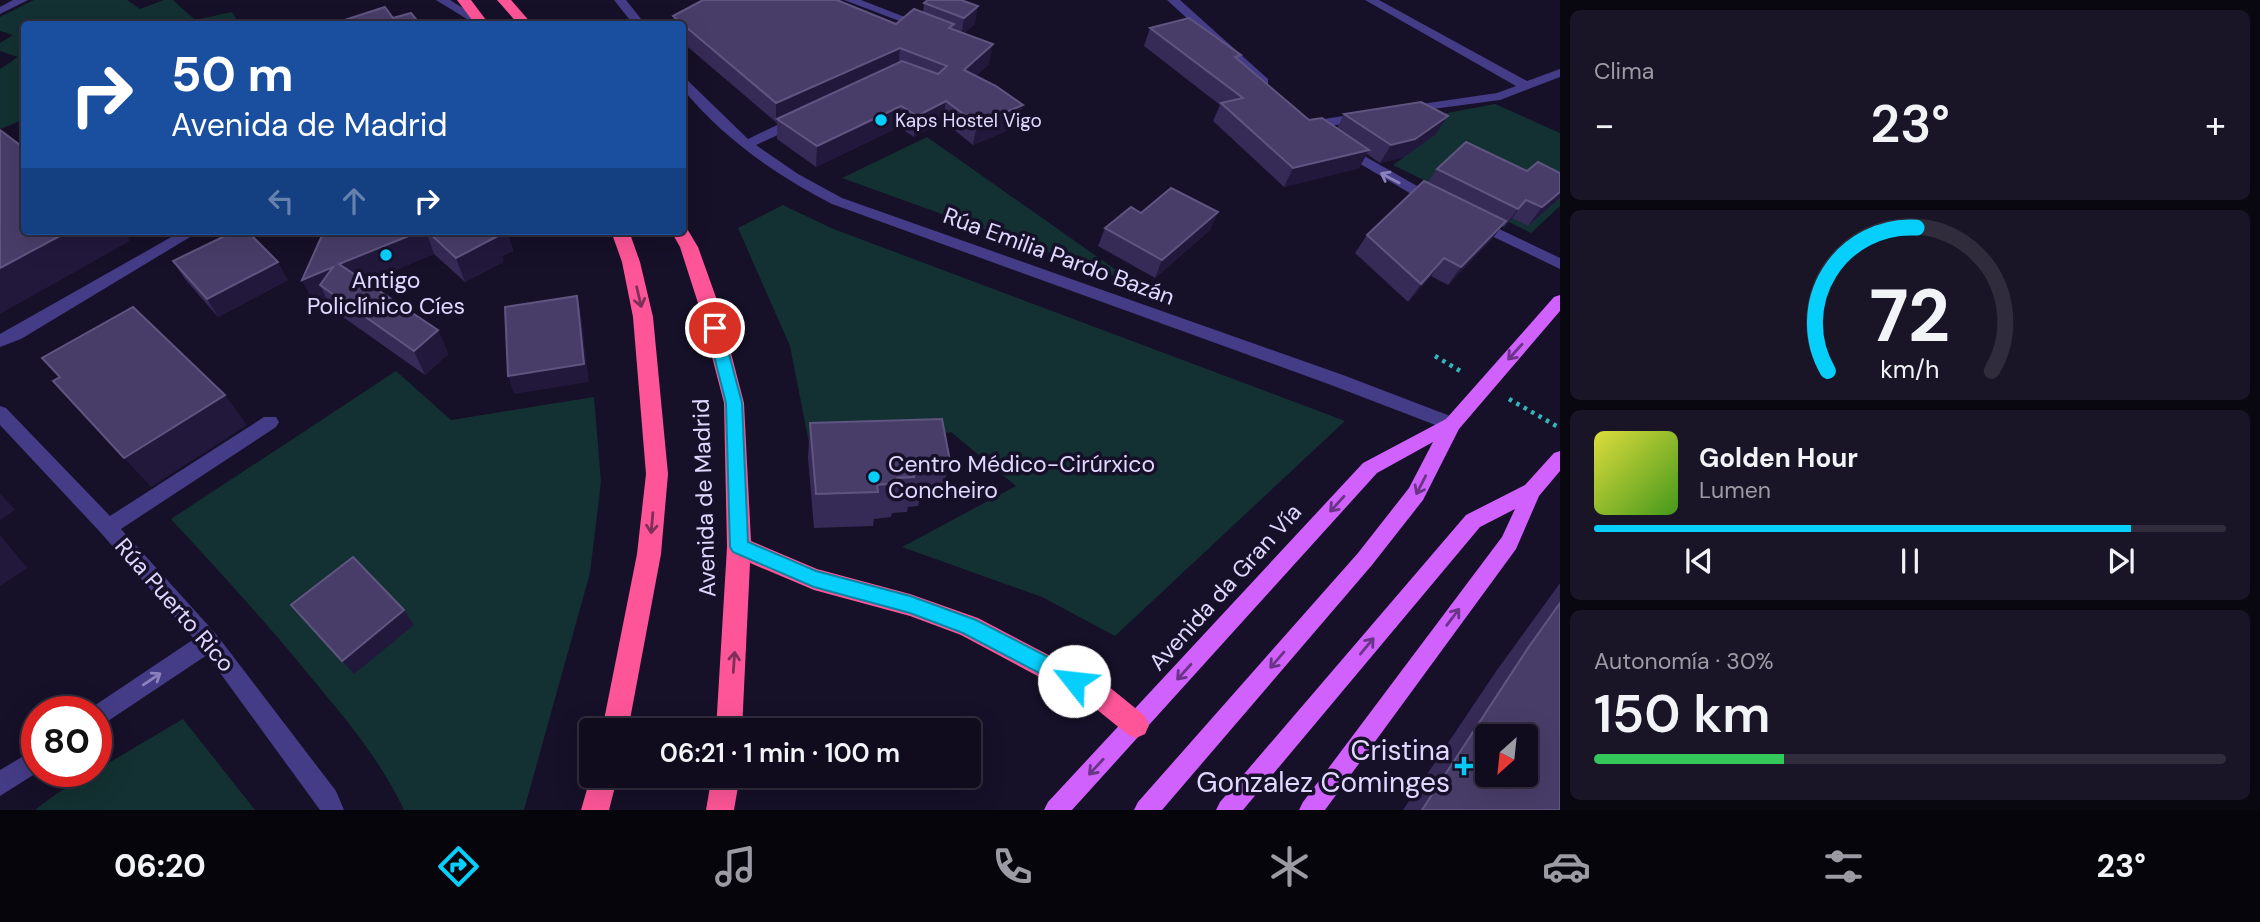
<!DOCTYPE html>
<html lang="es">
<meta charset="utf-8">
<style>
body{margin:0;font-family:"DM Sans",sans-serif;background:#191527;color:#f1f3f6;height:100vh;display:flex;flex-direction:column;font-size:26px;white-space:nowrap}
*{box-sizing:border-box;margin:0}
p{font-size:23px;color:#9c9ba4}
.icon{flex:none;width:38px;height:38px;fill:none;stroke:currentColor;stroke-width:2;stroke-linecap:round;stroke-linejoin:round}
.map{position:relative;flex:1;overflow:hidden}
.side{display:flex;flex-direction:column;gap:10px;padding:10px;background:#090710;width:700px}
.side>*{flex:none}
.guide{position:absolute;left:21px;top:21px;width:665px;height:214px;border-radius:7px;box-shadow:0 7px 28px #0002,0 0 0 2px #302c3c;background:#1a4fa0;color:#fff;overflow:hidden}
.needle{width:46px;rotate:207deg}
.tools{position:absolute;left:1475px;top:724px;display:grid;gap:14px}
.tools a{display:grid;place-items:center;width:63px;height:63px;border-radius:7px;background:#100c1e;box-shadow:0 7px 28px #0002,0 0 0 2px #302c3c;font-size:35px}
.speed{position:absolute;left:21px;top:696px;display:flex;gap:14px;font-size:35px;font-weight:700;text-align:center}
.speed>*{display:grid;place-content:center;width:91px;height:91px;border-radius:50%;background:#100c1e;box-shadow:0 7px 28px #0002,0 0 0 2px #302c3c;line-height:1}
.speed .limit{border:10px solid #d22;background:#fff;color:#111}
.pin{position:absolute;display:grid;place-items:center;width:60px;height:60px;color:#fff;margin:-30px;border:4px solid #fff;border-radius:50%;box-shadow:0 2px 7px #0007}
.me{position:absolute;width:77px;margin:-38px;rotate:299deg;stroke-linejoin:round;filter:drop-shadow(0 0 5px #0008)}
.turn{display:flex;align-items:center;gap:24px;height:147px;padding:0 35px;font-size:32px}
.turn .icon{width:91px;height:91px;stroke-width:2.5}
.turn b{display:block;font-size:49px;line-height:60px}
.lanes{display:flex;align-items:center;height:66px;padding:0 35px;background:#0003;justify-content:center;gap:35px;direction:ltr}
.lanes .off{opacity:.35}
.big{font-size:52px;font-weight:600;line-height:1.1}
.side .tile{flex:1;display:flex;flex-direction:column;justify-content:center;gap:10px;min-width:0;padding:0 24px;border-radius:10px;background:#191527}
.side .dial{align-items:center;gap:0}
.dial svg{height:182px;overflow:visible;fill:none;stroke:#302c3c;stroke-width:7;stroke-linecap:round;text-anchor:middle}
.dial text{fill:#f1f3f6;stroke:none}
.song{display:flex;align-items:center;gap:21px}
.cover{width:84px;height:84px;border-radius:10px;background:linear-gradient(135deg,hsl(60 70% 55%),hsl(100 70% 35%))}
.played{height:7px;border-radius:4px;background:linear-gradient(90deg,#07cffc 85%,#302c3c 85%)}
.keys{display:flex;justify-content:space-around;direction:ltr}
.heat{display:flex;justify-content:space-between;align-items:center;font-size:38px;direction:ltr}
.charge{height:10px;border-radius:5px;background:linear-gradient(90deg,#34c759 30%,#302c3c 0)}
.trip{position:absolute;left:579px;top:718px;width:402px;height:70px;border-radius:7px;background:#100c1e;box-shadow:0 7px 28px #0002,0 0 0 2px #302c3c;font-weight:600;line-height:70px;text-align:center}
.menu{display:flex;height:112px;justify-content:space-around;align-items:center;background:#06050c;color:#9c9ba4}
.menu .icon{width:49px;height:49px}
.menu .on{color:#07cffc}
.menu b{font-size:32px;color:#f1f3f6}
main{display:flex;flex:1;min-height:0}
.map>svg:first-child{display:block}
</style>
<main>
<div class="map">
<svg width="1560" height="810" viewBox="0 0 1560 810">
<rect width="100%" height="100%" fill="#161028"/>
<!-- green -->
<g fill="#133132">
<path d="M34,0H127L140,9L164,0H173L195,20L232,12L239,24H24V124L20,121L0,129V69L18,57L0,51V43L13,35L0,31V17Z"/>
<path d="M1495,104L1560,133V206L1531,233L1393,165L1436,134L1410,120Z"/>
<path d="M927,137L1136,284L842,178Z"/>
<path d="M783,205L831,228L1345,421L1115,636L1042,597L902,547L1016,486L951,432L811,453L790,346L738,228Z"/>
<path d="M396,371L451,420L594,397L601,482L590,573L524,810H404C380,759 345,718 309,675C265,621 218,570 171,519Z"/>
<path d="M183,719L255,810H35L56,794Z"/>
</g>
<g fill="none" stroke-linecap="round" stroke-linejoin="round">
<!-- path -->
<g stroke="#31b6b9" stroke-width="4.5" stroke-dasharray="3.5 5" stroke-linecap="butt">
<path d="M1435,356L1462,372"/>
<path d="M1509,399L1560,428"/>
</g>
<!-- minor -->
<g fill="#453c87" fill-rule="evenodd">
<path d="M13,0H28L0,14V7Z"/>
<path d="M436,0H450L487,23L475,24Z"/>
<path d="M614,0H626L645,24H633Z"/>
<path d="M844,0H861L928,26L918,28Z"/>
<path d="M1167,0H1180L1268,79V85H1260Z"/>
<path d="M1365,0H1379L1527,81L1560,69V77L1500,100L1403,113L1401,110L1408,106L1497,93L1516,86Z"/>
<path d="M682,75L748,139L794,117H804V123L756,145L798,174L842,198L1343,375L1458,419L1461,424L1458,429H1446L1331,385L832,204C774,174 724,139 682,88Z"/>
<path d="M1363,113L1370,117L1368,120L1311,129L1304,125L1311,121Z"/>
<path d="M1345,145L1440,199L1442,202L1440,205H1430L1340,152V146Z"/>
<path d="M1476,218L1560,258V269L1471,226L1469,223Z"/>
<path d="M182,231H200L21,339L0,347V334Z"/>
<path d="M0,406L6,408L110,516L264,417H276L279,422L276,427L121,529L216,634L336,791L344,810H320L207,655L96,729V712H87L88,710L194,639L101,533L0,425Z"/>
<path d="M37,748L38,772L0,796V770Z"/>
</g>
<!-- major -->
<g fill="#d061fd" fill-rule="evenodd">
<path d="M1560,295V311L1459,429L1423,500L1372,565L1162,810H1134L1138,802L1358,553L1409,488L1433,442L1377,473L1072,810H1044L1048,802L1363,463L1446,419L1554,297Z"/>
<path d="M1560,451V471L1539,496L1516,549L1325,810H1299L1303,802L1502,537L1515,509L1480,527L1243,810H1216L1220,802L1466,515L1525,485L1554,453Z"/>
</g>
<!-- highway -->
<g fill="#fd5597" fill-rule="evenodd">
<path d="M457,0H471L489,24H475Z"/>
<path d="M497,0H511L532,24H518Z"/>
<path d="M682,226L686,227L698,247L718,303L744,403L751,541L817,569L910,594L978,618L1108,686L1145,716L1149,725L1145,734L1136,738L1127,734L1090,704L961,635L910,616L814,590L750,563L742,730H716L727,547L724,403L698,303L680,247L671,231H682Z"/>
<path d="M611,231H629L640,262L653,317L668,474L661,554L628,730H602L637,554L646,474L633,317L622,262Z"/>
<path d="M592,772V775H618L609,810H581Z"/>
<path d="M712,775H740L734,810H706Z"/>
</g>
</g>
<!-- wall -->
<g fill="#362a56">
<path d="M928,0L975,24L964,33L989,64L976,76L1018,126L973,145L943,121L914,137L899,127L816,167L777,139V123L682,42V24H674L673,16L896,24L923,12L924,3Z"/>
<path d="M1150,28L1239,60L1309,120L1337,128L1344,114L1448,116L1436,134L1404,157L1380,163L1367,154L1359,168L1284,187L1213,121L1220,105L1144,46Z"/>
<path d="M1437,169L1560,173V198L1528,226L1512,218L1504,227L1502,226L1492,239L1448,285L1431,276L1408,302L1355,253L1367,235L1428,182Z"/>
<path d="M1218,212L1210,230L1155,278L1098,246L1105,228L1141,213Z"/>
<path d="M324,231H507L513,251L502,256L503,262L465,282L434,254L367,282L438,330L448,354L425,375L333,310L327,299L315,304L302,280Z"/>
<path d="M173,261L288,280L218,317L185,279Z"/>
<path d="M810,423L950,461L941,495L920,496L918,506L908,507L907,512L892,513L891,517L874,519L873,526L814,528L808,458Z"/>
<path d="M1560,583V810H1403L1497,670Z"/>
</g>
<!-- shaded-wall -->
<g fill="#21183c">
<path d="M978,6L975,24L961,35L964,18Z"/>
<path d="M993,44L989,64L960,91L964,70Z"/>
<path d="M900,48L898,69L777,119L776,123V103Z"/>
<path d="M946,101L943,121L914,137L917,116Z"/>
<path d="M1023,105L1018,126L973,145L977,124Z"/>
<path d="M901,106L899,127L816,167L817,146Z"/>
<path d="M1448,116L1436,134L1404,157L1380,163L1391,145Z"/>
<path d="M1369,150L1359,168L1284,187L1293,168Z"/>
<path d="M1560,192V198L1528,226L1542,207Z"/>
<path d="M1526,200L1512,218L1504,227L1518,209Z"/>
<path d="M1218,212L1210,230L1155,278L1162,260Z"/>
<path d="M1506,221L1492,239L1448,285L1461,267Z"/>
<path d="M69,231H123L130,241L0,314V268Z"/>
<path d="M421,231H426L434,254L351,289L339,264Z"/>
<path d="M496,231H507L513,251L502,256L503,262L465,282L456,258Z"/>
<path d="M1444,258L1431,276L1408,302L1421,284Z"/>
<path d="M278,262L288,280L218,317L207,299Z"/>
<path d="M333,267L320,285L327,299L315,304L302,280Z"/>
<path d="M577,296L581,314L589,382L514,394L508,376Z"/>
<path d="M438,330L448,354L425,375L414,351Z"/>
<path d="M225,395L247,425L151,487L124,458Z"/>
<path d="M0,493L15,510L0,520Z"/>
<path d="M0,535L27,568L0,586Z"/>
<path d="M404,610L414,625L354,674L342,661Z"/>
</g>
<!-- building -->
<g fill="#483d68" stroke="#605580" stroke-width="2" fill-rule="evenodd">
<path d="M703,0H837L896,24L914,9L954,24L949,28L993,44L964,70L996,86L1023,105L977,124L946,101L917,116L901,106L817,146L777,119L902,61L938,74L947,66L900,48L776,103L673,16Z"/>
<path d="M928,0H961L978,6L964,18L924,3Z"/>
<path d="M385,7L393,18L411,13L420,24H339L338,22Z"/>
<path d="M1189,18L1241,55L1235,57L1309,120L1322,118L1369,150L1293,168L1221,103L1243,98L1150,28Z"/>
<path d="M1421,102L1448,116L1415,139L1391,145L1344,114Z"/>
<path d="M0,130L24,148V231H69L0,268Z"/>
<path d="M1466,142L1527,171L1538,162L1560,173V192L1542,207L1526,200L1518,209L1437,169Z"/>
<path d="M1424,181L1506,221L1461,267L1444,258L1421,284L1367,235Z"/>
<path d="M1171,188L1218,212L1162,260L1105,228L1131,207L1141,213Z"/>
<path d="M235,231H247L278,262L207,299L173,261Z"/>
<path d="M324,231H421L339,264L438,330L414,351L320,285L333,267L302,280Z"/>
<path d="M427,231H496L491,233L496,237L456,258Z"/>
<path d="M577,296L584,364L508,376L505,307Z"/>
<path d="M133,307L225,395L124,458L53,381L60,377L42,358Z"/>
<path d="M942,419L950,461L924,462L926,472L913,473L914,477L897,478V483L877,485L878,492L816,494L810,423Z"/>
<path d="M353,557L404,610L342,661L291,605Z"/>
<path d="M1560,603V810H1422L1528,648ZM1488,737H1526V775H1488Z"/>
</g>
<!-- one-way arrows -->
<defs><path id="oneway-shaft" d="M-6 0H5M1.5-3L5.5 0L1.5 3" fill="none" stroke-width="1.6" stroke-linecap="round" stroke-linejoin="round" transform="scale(1.75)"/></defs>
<g stroke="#8b82bd">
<use href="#oneway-shaft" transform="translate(1390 178) rotate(-152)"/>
<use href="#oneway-shaft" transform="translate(152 679) rotate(-34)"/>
</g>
<g stroke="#7e2f5a">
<use href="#oneway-shaft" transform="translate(639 297) rotate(77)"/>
<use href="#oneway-shaft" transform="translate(652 523) rotate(95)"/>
<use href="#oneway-shaft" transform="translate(734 662) rotate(-86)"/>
</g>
<g stroke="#6a3488">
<use href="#oneway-shaft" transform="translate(1515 352) rotate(132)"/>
<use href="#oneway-shaft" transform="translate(1421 485) rotate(117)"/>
<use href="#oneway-shaft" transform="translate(1337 504) rotate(132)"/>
<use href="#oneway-shaft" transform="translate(1453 617) rotate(-53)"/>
<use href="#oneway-shaft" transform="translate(1367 646) rotate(-50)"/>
<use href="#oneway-shaft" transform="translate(1277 660) rotate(131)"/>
<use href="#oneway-shaft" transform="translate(1184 672) rotate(132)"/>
<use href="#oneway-shaft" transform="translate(1096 767) rotate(133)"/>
</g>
<!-- route -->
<path fill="#07cffc" stroke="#0587a4" stroke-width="2" d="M715,322L722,328L742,403L748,542L816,571L910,596L976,620L1081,674L1084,681L1081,688L1074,690L1068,688L963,633L910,613L814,587L733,552L730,547L726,403L707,328Z"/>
<!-- markers -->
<g fill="#07cffc" stroke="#161028" stroke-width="2.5">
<circle cx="881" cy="120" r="7"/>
<circle cx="386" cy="255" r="7"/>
<circle cx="874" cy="477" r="7"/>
<path d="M1460.5 755.5h7v7h7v7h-7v7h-7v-7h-7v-7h7z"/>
</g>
<g text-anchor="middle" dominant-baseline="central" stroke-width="7" stroke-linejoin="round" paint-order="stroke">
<!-- far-poi labels -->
<g font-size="19" fill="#e0d8ff" stroke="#161028" text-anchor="start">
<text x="895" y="120">Kaps Hostel Vigo</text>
</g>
<!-- street labels -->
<g font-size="23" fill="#e0d8ff" stroke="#161028">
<text transform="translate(1059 256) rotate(20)">Rúa Emilia Pardo Bazán</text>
<text transform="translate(704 498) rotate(-92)">Avenida de Madrid</text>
<text transform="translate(1225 587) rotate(-48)">Avenida da Gran Vía</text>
<text transform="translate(175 605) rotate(49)">Rúa Puerto Rico</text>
</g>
<!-- poi labels -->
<g font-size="23" fill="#e0d8ff" stroke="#161028">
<text x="386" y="280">Antigo<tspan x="386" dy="26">Policlínico Cíes</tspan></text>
<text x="888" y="464" text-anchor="start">Centro Médico-Cirúrxico<tspan x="888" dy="26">Concheiro</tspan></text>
</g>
<!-- near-poi labels -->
<g font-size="28" fill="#e0d8ff" stroke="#161028" text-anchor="end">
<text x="1450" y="750">Cristina<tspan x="1450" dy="32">Gonzalez Cominges</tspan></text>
</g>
</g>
</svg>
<div class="tools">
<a><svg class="needle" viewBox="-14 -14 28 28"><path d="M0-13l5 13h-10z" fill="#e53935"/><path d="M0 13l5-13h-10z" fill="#9c9ba4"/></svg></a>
</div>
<div class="speed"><div class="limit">80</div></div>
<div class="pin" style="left:715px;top:328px;background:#d93025"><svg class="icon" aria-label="arrive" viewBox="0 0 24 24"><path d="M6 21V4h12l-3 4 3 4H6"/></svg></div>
<svg class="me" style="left:1074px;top:681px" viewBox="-20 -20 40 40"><circle r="19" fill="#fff"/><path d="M0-13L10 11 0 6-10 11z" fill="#07cffc"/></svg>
<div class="trip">06:21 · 1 min · 100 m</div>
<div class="guide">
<div class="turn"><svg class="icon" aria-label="right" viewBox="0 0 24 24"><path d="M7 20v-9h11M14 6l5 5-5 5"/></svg><div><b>50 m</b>Avenida de Madrid</div></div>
<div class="lanes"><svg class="icon off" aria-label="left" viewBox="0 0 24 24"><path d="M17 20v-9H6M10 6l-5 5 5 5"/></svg><svg class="icon off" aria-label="ahead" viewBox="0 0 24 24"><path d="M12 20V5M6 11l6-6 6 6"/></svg><svg class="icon" aria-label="right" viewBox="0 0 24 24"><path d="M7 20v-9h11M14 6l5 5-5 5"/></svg></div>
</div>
</div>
<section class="side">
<div class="tile"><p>Clima</p>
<div class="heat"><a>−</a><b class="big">23°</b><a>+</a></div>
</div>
<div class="tile dial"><svg viewBox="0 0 100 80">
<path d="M14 69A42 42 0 1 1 86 69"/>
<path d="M14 69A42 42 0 0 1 53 6" stroke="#07cffc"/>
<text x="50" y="56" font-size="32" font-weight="700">72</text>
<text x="50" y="72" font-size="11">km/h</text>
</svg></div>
<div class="tile">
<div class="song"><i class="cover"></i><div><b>Golden Hour</b><p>Lumen</p></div></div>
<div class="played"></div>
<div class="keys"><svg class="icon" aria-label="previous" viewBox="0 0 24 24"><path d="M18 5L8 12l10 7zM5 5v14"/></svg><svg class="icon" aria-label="pause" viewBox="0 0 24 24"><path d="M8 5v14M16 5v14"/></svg><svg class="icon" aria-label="next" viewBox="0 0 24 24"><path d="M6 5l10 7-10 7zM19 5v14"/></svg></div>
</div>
<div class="tile"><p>Autonomía · 30%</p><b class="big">150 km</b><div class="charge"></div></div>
</section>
</main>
<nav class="menu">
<b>06:20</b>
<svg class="icon on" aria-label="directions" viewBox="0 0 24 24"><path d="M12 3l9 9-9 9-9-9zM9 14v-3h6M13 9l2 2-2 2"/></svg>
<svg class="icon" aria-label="music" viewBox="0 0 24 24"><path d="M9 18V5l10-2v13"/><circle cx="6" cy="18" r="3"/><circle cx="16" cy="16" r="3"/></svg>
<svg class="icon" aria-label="phone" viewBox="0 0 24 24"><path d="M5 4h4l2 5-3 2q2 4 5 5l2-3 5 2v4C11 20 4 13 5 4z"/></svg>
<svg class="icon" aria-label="climate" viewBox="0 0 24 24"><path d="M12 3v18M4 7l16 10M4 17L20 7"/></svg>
<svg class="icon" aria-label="car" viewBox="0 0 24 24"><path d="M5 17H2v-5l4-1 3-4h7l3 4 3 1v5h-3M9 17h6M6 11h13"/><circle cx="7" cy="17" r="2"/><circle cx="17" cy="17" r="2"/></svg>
<svg class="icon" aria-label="filters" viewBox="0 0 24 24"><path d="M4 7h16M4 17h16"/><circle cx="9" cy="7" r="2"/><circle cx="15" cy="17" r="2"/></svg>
<b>23°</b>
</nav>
